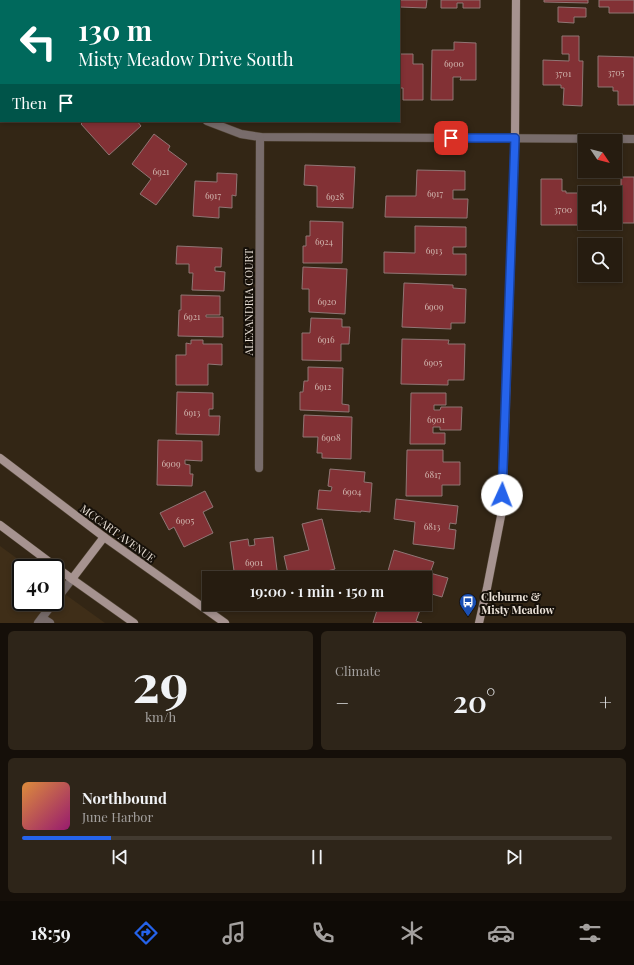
<!DOCTYPE html>
<meta charset="utf-8">
<style>
body{margin:0;font-family:"Playfair Display",serif;background:#2e2519;color:#f1f3f6;height:100vh;display:flex;flex-direction:column;font-size:15px;white-space:nowrap}
*{box-sizing:border-box;margin:0}
p{font-size:13px;color:#a4a19f}
.icon{flex:none;width:22px;height:22px;fill:none;stroke:currentColor;stroke-width:2;stroke-linecap:round;stroke-linejoin:round}
.map{position:relative;height:623px;overflow:hidden}
.panel{display:flex;flex-direction:column;gap:8px;padding:8px;background:#150f09;flex:1}
.panel>*{flex:none}
.guide{position:absolute;left:0px;top:0px;width:400px;height:122px;box-shadow:0 2px 6px #0003,0 0 0 1px #423a30;background:#00695c;color:#fff;overflow:hidden}
.needle{width:26px;rotate:125deg}
.fabs{position:absolute;left:578px;top:134px;display:grid;gap:8px}
.fabs a{display:grid;place-items:center;width:44px;height:44px;border-radius:0px;background:#261c10;box-shadow:0 2px 6px #0003,0 0 0 1px #423a30;font-size:20px}
.speed{position:absolute;left:12px;top:559px;display:flex;gap:8px;font-size:20px;font-weight:700;text-align:center}
.speed>*{display:grid;place-content:center;width:52px;height:52px;border-radius:50%;background:#261c10;box-shadow:0 2px 6px #0003,0 0 0 1px #423a30;line-height:1}
.speed .limit{border:2px solid #111;border-radius:6px;background:#fff;color:#111}
.pin{position:absolute;display:grid;place-items:center;width:34px;height:34px;color:#fff;margin:-17px;border-radius:8px;box-shadow:0 2px 6px #0006}
.me{position:absolute;width:44px;margin:-22px;rotate:2deg;stroke-linejoin:round;filter:drop-shadow(0 0 3px #0008)}
.turn{display:flex;align-items:center;gap:14px;height:84px;padding:0 12px;font-size:18px}
.turn .icon{width:52px;height:52px;stroke-width:2.5}
.turn b{display:block;font-size:28px;line-height:34px}
.then{display:flex;align-items:center;height:38px;padding:0 12px;background:#0003;gap:8px;font-size:15px}
.big{font-size:30px;font-weight:600;line-height:1.1}
.panel .card{flex:1;display:flex;flex-direction:column;justify-content:center;gap:6px;min-width:0;padding:0 14px;border-radius:6px;background:#2e2519}
.panel .dial{align-items:center;gap:0}
.dial b{font-size:52px;line-height:1}
.song{display:flex;align-items:center;gap:12px}
.cover{width:48px;height:48px;border-radius:6px;background:linear-gradient(135deg,hsl(30 70% 55%),hsl(320 70% 35%))}
.played{height:4px;border-radius:2px;background:linear-gradient(90deg,#2563eb 15%,#423a30 15%)}
.keys{display:flex;justify-content:space-around;direction:ltr}
.heat{display:flex;justify-content:space-between;align-items:center;font-size:22px;direction:ltr}
.panel .tiles{flex:1;display:grid;gap:8px;grid-template-columns:1fr 1fr}
.card:last-child{grid-column:span 2}
.trip{position:absolute;left:202px;top:571px;width:230px;height:40px;border-radius:0px;background:#261c10;box-shadow:0 2px 6px #0003,0 0 0 1px #423a30;font-weight:600;line-height:40px;text-align:center}
.tab-bar{display:flex;height:64px;justify-content:space-around;align-items:center;background:#0f0b06;color:#a4a19f}
.tab-bar .icon{width:28px;height:28px}
.tab-bar .selected{color:#2563eb}
.tab-bar b{font-size:18px;color:#f1f3f6}
.map>svg:first-child{display:block}
</style>
<div class="map">
<svg width="634" height="623" viewBox="0 0 634 623">
<rect width="100%" height="100%" fill="#332615"/>
<!-- built -->
<path fill="#3f2e18" d="M0,546L30,568H21V602H55V587L105,623H0Z"/>
<!-- building -->
<g fill="#823135" stroke="#907675">
<path d="M0,0H16L15,1H1V40H0Z"/>
<path d="M157,0H186L185,1H156Z"/>
<rect x="308" y="0" width="21" height="1"/>
<rect x="338" y="0" width="41" height="1"/>
<path d="M385,0H427L426,8L399,7V1H385Z"/>
<path d="M441,0H480V8H463V3H457V8H441Z"/>
<path d="M544,0H588V3L544,2Z"/>
<path d="M599,0H634V13H609V7H599Z"/>
<path d="M558,7L586,8V17H574V23L558,22Z"/>
<path d="M562,36H579V61H583L582,106L563,105L564,88H561V85H543V60L569,61V54H562Z"/>
<path d="M454,42L476,43V80H460L461,77H453V100H431L432,50H454Z"/>
<path d="M399,54H413V64H423V100H403V88H399Z"/>
<path d="M598,56L634,57V105H618V91H613V87H598Z"/>
<path d="M84,121H137L141,126L109,155L81,124Z"/>
<path d="M154,134L170,146L168,150L187,164L156,205L140,194L151,179L132,164Z"/>
<path d="M305,165L355,167L353,208L317,207V186L304,185Z"/>
<path d="M417,170L465,171V190H453V199H468L467,218L385,217L386,196H416Z"/>
<path d="M217,173L237,174L236,196L232,195V208L219,207V218L193,216L195,181L217,182Z"/>
<path d="M621,177H634V223H615V193H598V191L616,192V189H621Z"/>
<path d="M541,179H562V191H566V193H585L584,225H541Z"/>
<path d="M310,221L343,222L342,263H303V246H306V236H310Z"/>
<path d="M415,226L466,227V247H453V254H466V275L384,273V252L415,253Z"/>
<path d="M177,246L222,248L221,267H215V271L225,272L224,291L192,290L193,273H189V264H176Z"/>
<path d="M303,267L347,269L345,314L309,312V289H302Z"/>
<path d="M404,283L453,285V288L466,289L465,323H451V329L402,327Z"/>
<path d="M181,295L220,296V315H206V317H223V337L178,336L179,310H181Z"/>
<path d="M311,318L342,319V327H350L349,344H341V361L302,360V333H310Z"/>
<path d="M402,339L449,340L448,344H465L464,380H448V385L401,384Z"/>
<path d="M191,340H203V344H222V365L208,364V385H176V355H186V343L191,344Z"/>
<path d="M308,367L343,368L342,404L349,405V412L300,410V392H303L304,381H308Z"/>
<path d="M177,392L213,393V409H209V416H220L219,435L176,434Z"/>
<path d="M411,393H446V405H434V410H440L441,407H462L461,430H440V427H433V433H445V444H410Z"/>
<path d="M304,415L352,417L351,459L322,458V453H317L318,437H303Z"/>
<path d="M158,440L202,441V461L185,460V464L190,465V474H193L192,486L157,485Z"/>
<path d="M407,450H443V462H460V485H442V496H406Z"/>
<path d="M330,469L365,472L364,482L372,483L370,512L361,511V512L317,509L319,490L331,491L332,487L328,486Z"/>
<path d="M205,491L213,507L203,512L213,533L184,547L174,527L169,530L160,513Z"/>
<path d="M396,499L458,506L456,524L450,523L449,529L456,530L454,549L413,544L415,522L394,519Z"/>
<path d="M322,519L335,569L300,578H289L284,556L309,550L302,524Z"/>
<path d="M273,537L278,578H235L230,542L248,539L249,546L255,545L254,539Z"/>
<path d="M394,550L434,562L430,573L448,578L442,597L425,592V578H386Z"/>
<path d="M379,604H401L420,610L416,621L422,623H373Z"/>
</g>
<g fill="none" stroke-linecap="round" stroke-linejoin="round">
<defs>
<g id="lane">
<path d="M55,601L72,579"/>
<path d="M42,618L50,623"/>
<path d="M38,623L54,602"/>
</g>
<g id="street">
<path d="M75,0L76,1"/>
<path d="M94,1L95,0"/>
<path d="M207,121L241,134L260,137L634,139"/>
<path d="M259,468L260,137"/>
</g>
<g id="secondary">
<path d="M0,458L104,537L225,623"/>
<path d="M0,525L72,579L134,623"/>
<path d="M72,579L104,537"/>
<path d="M479,623L487,588L502,511L515,138L516,0"/>
</g>
</defs>
<!-- lane casing -->
<use href="#lane" stroke="#504434" stroke-width="9"/>
<!-- street casing -->
<use href="#street" stroke="#504434" stroke-width="9"/>
<!-- secondary casing -->
<use href="#secondary" stroke="#504434" stroke-width="9"/>
<!-- lane -->
<use href="#lane" stroke="#786c6b" stroke-width="8"/>
<!-- street -->
<use href="#street" stroke="#786c6b" stroke-width="8"/>
<!-- secondary -->
<use href="#secondary" stroke="#a69390" stroke-width="8"/>
</g>
<g fill="none" stroke-linecap="round" stroke-linejoin="round">
<defs>
<path id="route" d="M451,138H515L502,495"/>
</defs>
<!-- route casing -->
<use href="#route" stroke="#184099" stroke-width="10"/>
<!-- route -->
<use href="#route" stroke="#2563eb" stroke-width="7"/>
</g>
<!-- icons -->
<defs>
<symbol id="bus-pin" viewBox="-11 -11 22 30"><path d="M0 17L-7.5 6A9.5 9.5 0 1 1 7.5 6Z" fill="#1a4fb4" stroke="#161009"/><path d="M-5-6H5V4H4V6H2V4H-2V6H-4V4H-5ZM-3.5-4V0h7V-4ZM-3.5 1.2v1.5H-2V1.2ZM2 1.2v1.5H3.5V1.2Z" fill="#fff"/></symbol>
</defs>
<g fill-rule="evenodd">
<use href="#bus-pin" x="458" y="592" width="20" height="27"/>
</g>
<g text-anchor="middle" dominant-baseline="central" stroke-width="4" stroke-linejoin="round" paint-order="stroke">
<!-- number labels -->
<g font-size="9" fill="#d1b6af">
<text x="454" y="63">6900</text>
<text x="616" y="72">3705</text>
<text x="563" y="73">3701</text>
<text x="161" y="171">6921</text>
<text x="435" y="193">6917</text>
<text x="213" y="195">6917</text>
<text x="335" y="196">6928</text>
<text x="563" y="209">3700</text>
<text x="324" y="241">6924</text>
<text x="434" y="250">6913</text>
<text x="327" y="301">6920</text>
<text x="434" y="306">6909</text>
<text x="192" y="316">6921</text>
<text x="326" y="339">6916</text>
<text x="433" y="362">6905</text>
<text x="323" y="386">6912</text>
<text x="192" y="412">6913</text>
<text x="436" y="419">6901</text>
<text x="331" y="437">6908</text>
<text x="171" y="463">6909</text>
<text x="433" y="474">6817</text>
<text x="352" y="491">6904</text>
<text x="185" y="520">6905</text>
<text x="432" y="526">6813</text>
<text x="254" y="562">6901</text>
</g>
<!-- street labels -->
<g font-size="11" fill="#ebe2d8" stroke="#161009">
<text transform="translate(248 302) rotate(-90)">ALEXANDRIA COURT</text>
<text transform="translate(118 533) rotate(36)">MCCART AVENUE</text>
</g>
<!-- poi labels -->
<g font-size="11" font-weight="bold" fill="#ebe2d8" stroke="#161009" text-anchor="start">
<text x="481" y="596">Cleburne &amp;<tspan x="481" dy="13">Misty Meadow</tspan></text>
</g>
</g>
</svg>
<div class="fabs">
<a><svg class="needle" viewBox="-14 -14 28 28"><path d="M0-13l5 13h-10z" fill="#e53935"/><path d="M0 13l5-13h-10z" fill="#a4a19f"/></svg></a>
<a><svg class="icon" aria-label="sound" viewBox="0 0 24 24"><path d="M4 9h4l5-4v14l-5-4H4zM17 9q2 3 0 6"/></svg></a>
<a><svg class="icon" aria-label="search" viewBox="0 0 24 24"><circle cx="10" cy="10" r="6"/><path d="M15 15l6 6"/></svg></a>
</div>
<div class="speed"><div class="limit">40</div></div>
<div class="pin" style="left:451px;top:138px;background:#d93025"><svg class="icon" aria-label="arrive" viewBox="0 0 24 24"><path d="M6 21V4h12l-3 4 3 4H6"/></svg></div>
<svg class="me" style="left:502px;top:495px" viewBox="-20 -20 40 40"><circle r="19" fill="#fff"/><path d="M0-13L10 11 0 6-10 11z" fill="#2563eb"/></svg>
<div class="trip">19:00 · 1 min · 150 m</div>
<div class="guide">
<div class="turn"><svg class="icon" aria-label="left" viewBox="0 0 24 24"><path d="M17 20v-9H6M10 6l-5 5 5 5"/></svg><div><b>130 m</b>Misty Meadow Drive South</div></div>
<div class="then">Then<svg class="icon" aria-label="arrive" viewBox="0 0 24 24"><path d="M6 21V4h12l-3 4 3 4H6"/></svg></div>
</div>
</div>
<section class="panel">
<div class="tiles">
<div class="card dial"><b>29</b><p>km/h</p></div>
<div class="card"><p>Climate</p>
<div class="heat"><a>−</a><b class="big">20°</b><a>+</a></div>
</div>
<div class="card">
<div class="song"><i class="cover"></i><div><b>Northbound</b><p>June Harbor</p></div></div>
<div class="played"></div>
<div class="keys"><svg class="icon" aria-label="previous" viewBox="0 0 24 24"><path d="M18 5L8 12l10 7zM5 5v14"/></svg><svg class="icon" aria-label="pause" viewBox="0 0 24 24"><path d="M8 5v14M16 5v14"/></svg><svg class="icon" aria-label="next" viewBox="0 0 24 24"><path d="M6 5l10 7-10 7zM19 5v14"/></svg></div>
</div>
</div>
</section>
<nav class="tab-bar">
<b>18:59</b>
<svg class="icon selected" aria-label="directions" viewBox="0 0 24 24"><path d="M12 3l9 9-9 9-9-9zM9 14v-3h6M13 9l2 2-2 2"/></svg>
<svg class="icon" aria-label="music" viewBox="0 0 24 24"><path d="M9 18V5l10-2v13"/><circle cx="6" cy="18" r="3"/><circle cx="16" cy="16" r="3"/></svg>
<svg class="icon" aria-label="phone" viewBox="0 0 24 24"><path d="M5 4h4l2 5-3 2q2 4 5 5l2-3 5 2v4C11 20 4 13 5 4z"/></svg>
<svg class="icon" aria-label="climate" viewBox="0 0 24 24"><path d="M12 3v18M4 7l16 10M4 17L20 7"/></svg>
<svg class="icon" aria-label="car" viewBox="0 0 24 24"><path d="M5 17H2v-5l4-1 3-4h7l3 4 3 1v5h-3M9 17h6M6 11h13"/><circle cx="7" cy="17" r="2"/><circle cx="17" cy="17" r="2"/></svg>
<svg class="icon" aria-label="filters" viewBox="0 0 24 24"><path d="M4 7h16M4 17h16"/><circle cx="9" cy="7" r="2"/><circle cx="15" cy="17" r="2"/></svg>
</nav>
